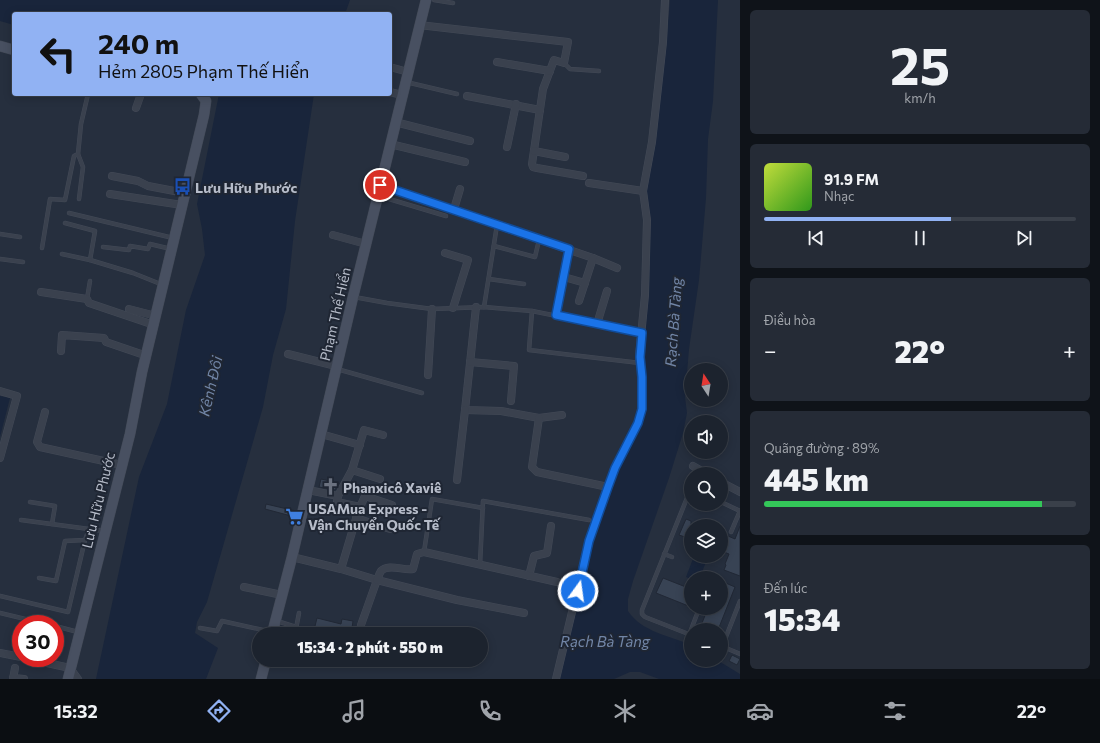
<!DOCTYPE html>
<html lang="vi">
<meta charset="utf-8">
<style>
body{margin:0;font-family:Commissioner,sans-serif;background:#252b36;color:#f1f3f6;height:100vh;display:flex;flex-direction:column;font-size:15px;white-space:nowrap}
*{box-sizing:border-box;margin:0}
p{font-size:13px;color:#a0a4aa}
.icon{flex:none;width:22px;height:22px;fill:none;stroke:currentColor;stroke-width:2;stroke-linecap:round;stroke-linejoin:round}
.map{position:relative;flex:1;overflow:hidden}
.details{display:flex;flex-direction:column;gap:10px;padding:10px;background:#0f1319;width:360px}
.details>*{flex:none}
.top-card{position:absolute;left:12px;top:12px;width:380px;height:84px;border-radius:4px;box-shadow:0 2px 10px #0003,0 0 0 1px #3a404a;background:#91b2f3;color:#111;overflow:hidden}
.needle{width:26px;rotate:348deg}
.controls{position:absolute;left:684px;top:363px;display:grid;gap:8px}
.controls a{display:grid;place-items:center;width:44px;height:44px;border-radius:50%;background:#1c232e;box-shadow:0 2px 10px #0003,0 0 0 1px #3a404a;font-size:20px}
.speed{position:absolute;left:12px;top:615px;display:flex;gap:8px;font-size:20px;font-weight:700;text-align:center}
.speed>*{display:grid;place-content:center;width:52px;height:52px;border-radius:50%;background:#1c232e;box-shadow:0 2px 10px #0003,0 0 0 1px #3a404a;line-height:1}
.speed .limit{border:6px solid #d22;background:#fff;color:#111}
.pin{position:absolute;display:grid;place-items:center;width:34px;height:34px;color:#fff;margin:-17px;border:2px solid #fff;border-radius:50%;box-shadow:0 1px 4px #0007}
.me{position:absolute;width:44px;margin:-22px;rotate:14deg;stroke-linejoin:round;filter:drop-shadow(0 0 3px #0008)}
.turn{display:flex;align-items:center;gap:14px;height:84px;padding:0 20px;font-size:18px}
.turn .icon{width:52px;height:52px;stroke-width:2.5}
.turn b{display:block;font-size:28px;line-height:34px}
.big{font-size:30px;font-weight:800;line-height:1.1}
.details .tile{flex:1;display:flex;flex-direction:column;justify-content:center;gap:6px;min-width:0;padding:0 14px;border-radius:6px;background:#252b36}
.details .dial{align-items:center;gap:0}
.dial b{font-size:52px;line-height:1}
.song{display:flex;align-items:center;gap:12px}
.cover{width:48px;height:48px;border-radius:6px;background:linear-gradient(135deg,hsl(70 70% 55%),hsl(110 70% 35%))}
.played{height:4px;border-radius:2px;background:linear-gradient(90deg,#91b2f3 60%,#3a404a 60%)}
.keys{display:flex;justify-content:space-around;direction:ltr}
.heat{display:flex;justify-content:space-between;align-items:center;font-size:22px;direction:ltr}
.charge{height:6px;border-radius:3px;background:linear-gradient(90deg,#34c759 89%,#3a404a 0)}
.trip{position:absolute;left:252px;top:627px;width:236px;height:40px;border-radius:20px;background:#1c232e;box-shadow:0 2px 10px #0003,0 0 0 1px #3a404a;font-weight:800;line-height:40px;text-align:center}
.menu{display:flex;height:64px;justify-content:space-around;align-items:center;background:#0b0e12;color:#a0a4aa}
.menu .icon{width:28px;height:28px}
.menu .on{color:#91b2f3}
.menu b{font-size:18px;color:#f1f3f6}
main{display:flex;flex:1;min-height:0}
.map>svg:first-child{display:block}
</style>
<main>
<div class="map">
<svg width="740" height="679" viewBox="0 0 740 679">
<rect width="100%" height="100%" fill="#262f3e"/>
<!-- water -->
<g fill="#19253b">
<path d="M0,0H350L345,14H14V25L0,21Z"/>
<path d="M670,0H718L713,101L708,139L706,198L699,280L689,349L685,397L687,413L683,433L669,478L633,581L628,599V611C642,632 670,636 691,645V660H717L740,674V679H659L640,672H630L614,679H559L570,631L601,513L610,492L623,459L636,437L643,415L645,367L647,187L655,137L666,49Z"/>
<path d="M219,94H314L295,221L286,309L273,355L263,407L207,602L197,622L195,633L218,648L206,679H96L139,477L167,404L186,310L205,255L202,229L197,204Z"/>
<path d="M0,396L10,398L0,437Z"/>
<path d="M694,556H708L700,578L691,579L686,577Z"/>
</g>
<!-- building -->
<g fill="#384354" stroke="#212835">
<path d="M321,479L339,483L335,490L319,487Z"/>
<path d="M266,504L296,511L295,517L265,509Z"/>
<path d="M686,519L691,521V539L679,535Z"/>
<path d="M740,526V576L724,570L726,565L725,564L729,554L721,551V533L735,539Z"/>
<path d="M663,578L691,589V607L656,593Z"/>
<path d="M721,581L735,587L718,630H706L701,628L703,624L702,623L706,613L695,608H721Z"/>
<path d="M317,618L341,624L342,619L353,621L352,628L356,629L354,634H313Z"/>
<path d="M732,655L740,659L737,665L729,661Z"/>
</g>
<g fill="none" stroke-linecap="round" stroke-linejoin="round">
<defs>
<g id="lane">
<path d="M434,0L453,3"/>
<path d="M564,63L570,69L599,71"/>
<path d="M406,82L457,94"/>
<path d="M78,154L83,167L79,199"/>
<path d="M379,196L446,216"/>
<path d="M69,213L173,238"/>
<path d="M65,223L95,231L90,260L133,273L163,285"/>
<path d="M0,234L20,237"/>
<path d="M494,246L535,257L539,240"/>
<path d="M103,247L129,250L130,246L148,249L150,244L171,249"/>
<path d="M42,248L50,199L65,200L74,156L78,154L81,124L88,94"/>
<path d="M62,254L90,260"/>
<path d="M0,259L23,262"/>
<path d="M489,279L524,284"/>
<path d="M354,297L387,303L432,309L484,307L532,311L642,333"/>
<path d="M87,299L90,281"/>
<path d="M484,307L497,225"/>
<path d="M532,311L529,350L640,363"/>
<path d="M337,369L422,393"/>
<path d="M691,491L689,493L642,610V614L645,617L691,635"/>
<path d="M30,502L55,506L52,524"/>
<path d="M721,502L740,511"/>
<path d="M21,520L104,531"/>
<path d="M731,532L740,511"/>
<path d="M424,552L432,499L483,508"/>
<path d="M664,554L672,557"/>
<path d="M480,565L483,501L589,520"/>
<path d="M39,578L56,581L65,541L85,540L89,529"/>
<path d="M0,596L68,612L85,540"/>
<path d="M0,613L46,624"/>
<path d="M277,621L296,627"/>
<path d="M55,626L78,632"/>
<path d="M200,628L217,631L222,621L272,632"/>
<path d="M295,634L299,613"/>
<path d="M689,635L697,614"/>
<path d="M721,646L740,654"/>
<path d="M722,647L740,601"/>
</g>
<g id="street">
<path d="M419,25L568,42L564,63L554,60L543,89L532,164L533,167L537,168L583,176"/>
<path d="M497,62L550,71"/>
<path d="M390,67L408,72"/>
<path d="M390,92L402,95"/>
<path d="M467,96L540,110"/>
<path d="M136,108L141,94"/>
<path d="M395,122L470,141"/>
<path d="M390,144L465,162"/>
<path d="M507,147L516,104"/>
<path d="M534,151L565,157"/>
<path d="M112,176L138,181L148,186L185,193"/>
<path d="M589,183L643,191"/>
<path d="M380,185L593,258L617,268"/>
<path d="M110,194L182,205"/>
<path d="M454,209L460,189"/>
<path d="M333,235L366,244"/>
<path d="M445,253L468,260L453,308"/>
<path d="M564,277L585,283"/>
<path d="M41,292L87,299L89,303L154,325"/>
<path d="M579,301L593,258"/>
<path d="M476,307L465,410L501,411L539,418L562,415"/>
<path d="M129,309L156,316"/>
<path d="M556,315L569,249"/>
<path d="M597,324L607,291"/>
<path d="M61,351L62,335L104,338L106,342L147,356"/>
<path d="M288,354L336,366"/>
<path d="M470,362L514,366L511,401"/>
<path d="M428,375L432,309"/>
<path d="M0,391L17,396L0,458"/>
<path d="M45,412L37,442L40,447L122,465"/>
<path d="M539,418L532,467L537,472L608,487"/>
<path d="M321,434L360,445"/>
<path d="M693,466L707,474"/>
<path d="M352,470L380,479"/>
<path d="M457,480L465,410"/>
<path d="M721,482L740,492"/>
<path d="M308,490L338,496"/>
<path d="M360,507L365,496L392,505"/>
<path d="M356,518L390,529"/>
<path d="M292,557L341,569L377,580L361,625"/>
<path d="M341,569L355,522L360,507L337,502L338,496L352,470L364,430L383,435"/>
<path d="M529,576L534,556L547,553L551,526"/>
<path d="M244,587L282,595"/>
<path d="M524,613L457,600L377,580C378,578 379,574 381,571C388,563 404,571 413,569L417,554L424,552L557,582"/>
<path d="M0,653L21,657"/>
<path d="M24,658L70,668L78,679"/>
<path d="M13,678L24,679"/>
<path d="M13,679L15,668"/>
<path d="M556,679L589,541L608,487L615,468L638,423L642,409V377L639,357L645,295L647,220L643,191L652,142L663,42L665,0"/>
</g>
<g id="secondary">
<path d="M0,46L14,50"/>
<path d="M272,634L292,557L353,297L426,0"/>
<path d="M68,679L130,434L142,372L204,115L206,101L201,94"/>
<path d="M261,679L266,660"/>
</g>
</defs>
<!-- lane casing -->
<use href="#lane" stroke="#434a57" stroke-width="4.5"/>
<!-- street casing -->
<use href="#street" stroke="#434a57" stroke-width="8"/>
<!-- secondary casing -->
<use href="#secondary" stroke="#434a57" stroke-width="11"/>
<!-- lane -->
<use href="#lane" stroke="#3a414e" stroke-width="3.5"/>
<!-- street -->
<use href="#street" stroke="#3a414e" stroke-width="7"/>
<!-- secondary -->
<use href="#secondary" stroke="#485061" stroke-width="10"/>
</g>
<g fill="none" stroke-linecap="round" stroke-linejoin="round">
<defs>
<path id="route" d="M380,185L569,249L556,315L642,333L640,357L642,377V409L638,423L615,468L608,487L589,541L578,591"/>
</defs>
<!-- route casing -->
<use href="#route" stroke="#114b97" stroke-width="10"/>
<!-- route -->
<use href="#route" stroke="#1a73e8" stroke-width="7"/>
</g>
<!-- icons -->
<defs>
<symbol id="bus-bare" viewBox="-9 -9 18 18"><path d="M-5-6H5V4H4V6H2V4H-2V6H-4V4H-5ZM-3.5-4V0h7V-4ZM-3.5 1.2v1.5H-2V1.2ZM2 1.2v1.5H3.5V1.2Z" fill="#1a4fb4" stroke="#1f2633" stroke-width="2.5" paint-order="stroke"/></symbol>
<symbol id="church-bare" viewBox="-9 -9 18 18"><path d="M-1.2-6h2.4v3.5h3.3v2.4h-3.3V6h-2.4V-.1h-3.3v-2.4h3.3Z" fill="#6b7280" stroke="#1f2633" stroke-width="2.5" paint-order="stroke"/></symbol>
<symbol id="supermarket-bare" viewBox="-9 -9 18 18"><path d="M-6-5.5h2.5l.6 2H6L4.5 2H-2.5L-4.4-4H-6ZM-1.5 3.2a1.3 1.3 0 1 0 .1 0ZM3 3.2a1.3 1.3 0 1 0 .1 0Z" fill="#3f7fe0" stroke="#1f2633" stroke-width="2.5" paint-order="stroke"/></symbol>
</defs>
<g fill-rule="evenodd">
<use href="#bus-bare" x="170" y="174" width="25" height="25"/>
<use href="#church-bare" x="318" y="474" width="25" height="25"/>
<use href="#supermarket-bare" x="282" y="504" width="25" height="25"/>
</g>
<g text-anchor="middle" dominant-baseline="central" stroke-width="4" stroke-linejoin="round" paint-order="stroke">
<!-- poi labels -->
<g font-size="14" font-weight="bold" fill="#b6bcc9" stroke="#1f2633" text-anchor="start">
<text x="195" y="187">Lưu Hữu Phước</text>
<text x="343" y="487">Phanxicô Xaviê</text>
<text x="308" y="508">USAMua Express -<tspan x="308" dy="16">Vận Chuyển Quốc Tế</tspan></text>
</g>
<!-- street labels -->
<g font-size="14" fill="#b6bcc9" stroke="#1f2633">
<text transform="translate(335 314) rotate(-77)">Phạm Thế Hiển</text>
<text transform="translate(98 500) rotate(-76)">Lưu Hữu Phước</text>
</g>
<!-- water labels -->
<g font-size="15" font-style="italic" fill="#7185a6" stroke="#1f2633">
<text transform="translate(673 322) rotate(-86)">Rạch Bà Tàng</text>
<text transform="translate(210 386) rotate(-77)">Kênh Đôi</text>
<text x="605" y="641">Rạch Bà Tàng</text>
</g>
</g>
</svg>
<div class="controls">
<a><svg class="needle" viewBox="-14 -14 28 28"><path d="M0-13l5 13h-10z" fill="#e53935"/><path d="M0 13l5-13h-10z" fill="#a0a4aa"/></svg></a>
<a><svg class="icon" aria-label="sound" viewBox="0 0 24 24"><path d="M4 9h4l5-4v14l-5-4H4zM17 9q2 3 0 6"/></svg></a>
<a><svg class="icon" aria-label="search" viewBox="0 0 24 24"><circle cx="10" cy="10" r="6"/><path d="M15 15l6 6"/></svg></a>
<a><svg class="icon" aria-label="layers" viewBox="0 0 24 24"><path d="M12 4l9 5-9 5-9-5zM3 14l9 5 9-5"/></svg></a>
<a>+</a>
<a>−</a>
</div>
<div class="speed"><div class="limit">30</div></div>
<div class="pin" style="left:380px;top:185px;background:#d93025"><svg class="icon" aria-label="arrive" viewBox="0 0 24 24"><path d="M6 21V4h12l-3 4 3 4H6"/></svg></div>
<svg class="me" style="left:578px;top:591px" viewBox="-20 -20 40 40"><circle r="17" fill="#1a73e8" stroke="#fff" stroke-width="3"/><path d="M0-11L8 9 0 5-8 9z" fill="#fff"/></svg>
<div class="trip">15:34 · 2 phút · 550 m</div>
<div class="top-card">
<div class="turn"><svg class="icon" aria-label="left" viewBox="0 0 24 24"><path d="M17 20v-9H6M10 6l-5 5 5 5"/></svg><div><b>240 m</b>Hẻm 2805 Phạm Thế Hiển</div></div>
</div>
</div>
<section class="details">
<div class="tile dial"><b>25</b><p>km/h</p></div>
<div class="tile">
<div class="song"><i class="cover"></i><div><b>91.9 FM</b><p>Nhạc</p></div></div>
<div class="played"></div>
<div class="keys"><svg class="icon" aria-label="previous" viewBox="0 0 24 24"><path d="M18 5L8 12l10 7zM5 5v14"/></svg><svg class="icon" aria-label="pause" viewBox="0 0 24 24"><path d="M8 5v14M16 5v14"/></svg><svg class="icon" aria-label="next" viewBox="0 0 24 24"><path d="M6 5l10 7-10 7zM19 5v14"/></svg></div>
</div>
<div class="tile"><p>Điều hòa</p>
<div class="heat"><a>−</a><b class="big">22°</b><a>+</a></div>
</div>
<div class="tile"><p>Quãng đường · 89%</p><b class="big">445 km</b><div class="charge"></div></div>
<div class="tile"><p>Đến lúc</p><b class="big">15:34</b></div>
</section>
</main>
<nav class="menu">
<b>15:32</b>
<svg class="icon on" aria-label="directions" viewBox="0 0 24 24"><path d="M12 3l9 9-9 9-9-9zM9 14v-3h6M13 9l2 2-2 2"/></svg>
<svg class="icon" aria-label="music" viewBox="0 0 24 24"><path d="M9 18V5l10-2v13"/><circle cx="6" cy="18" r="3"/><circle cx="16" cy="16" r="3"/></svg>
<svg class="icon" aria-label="phone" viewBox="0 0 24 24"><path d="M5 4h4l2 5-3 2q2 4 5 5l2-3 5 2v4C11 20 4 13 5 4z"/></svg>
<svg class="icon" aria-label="climate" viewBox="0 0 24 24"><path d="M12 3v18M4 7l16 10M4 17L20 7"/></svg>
<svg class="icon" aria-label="car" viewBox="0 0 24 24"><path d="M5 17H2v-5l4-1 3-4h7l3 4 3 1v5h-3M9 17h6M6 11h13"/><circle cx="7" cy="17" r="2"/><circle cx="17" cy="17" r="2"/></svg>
<svg class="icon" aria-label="filters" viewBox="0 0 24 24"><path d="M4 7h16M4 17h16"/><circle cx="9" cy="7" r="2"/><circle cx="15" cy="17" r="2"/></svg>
<b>22°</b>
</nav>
